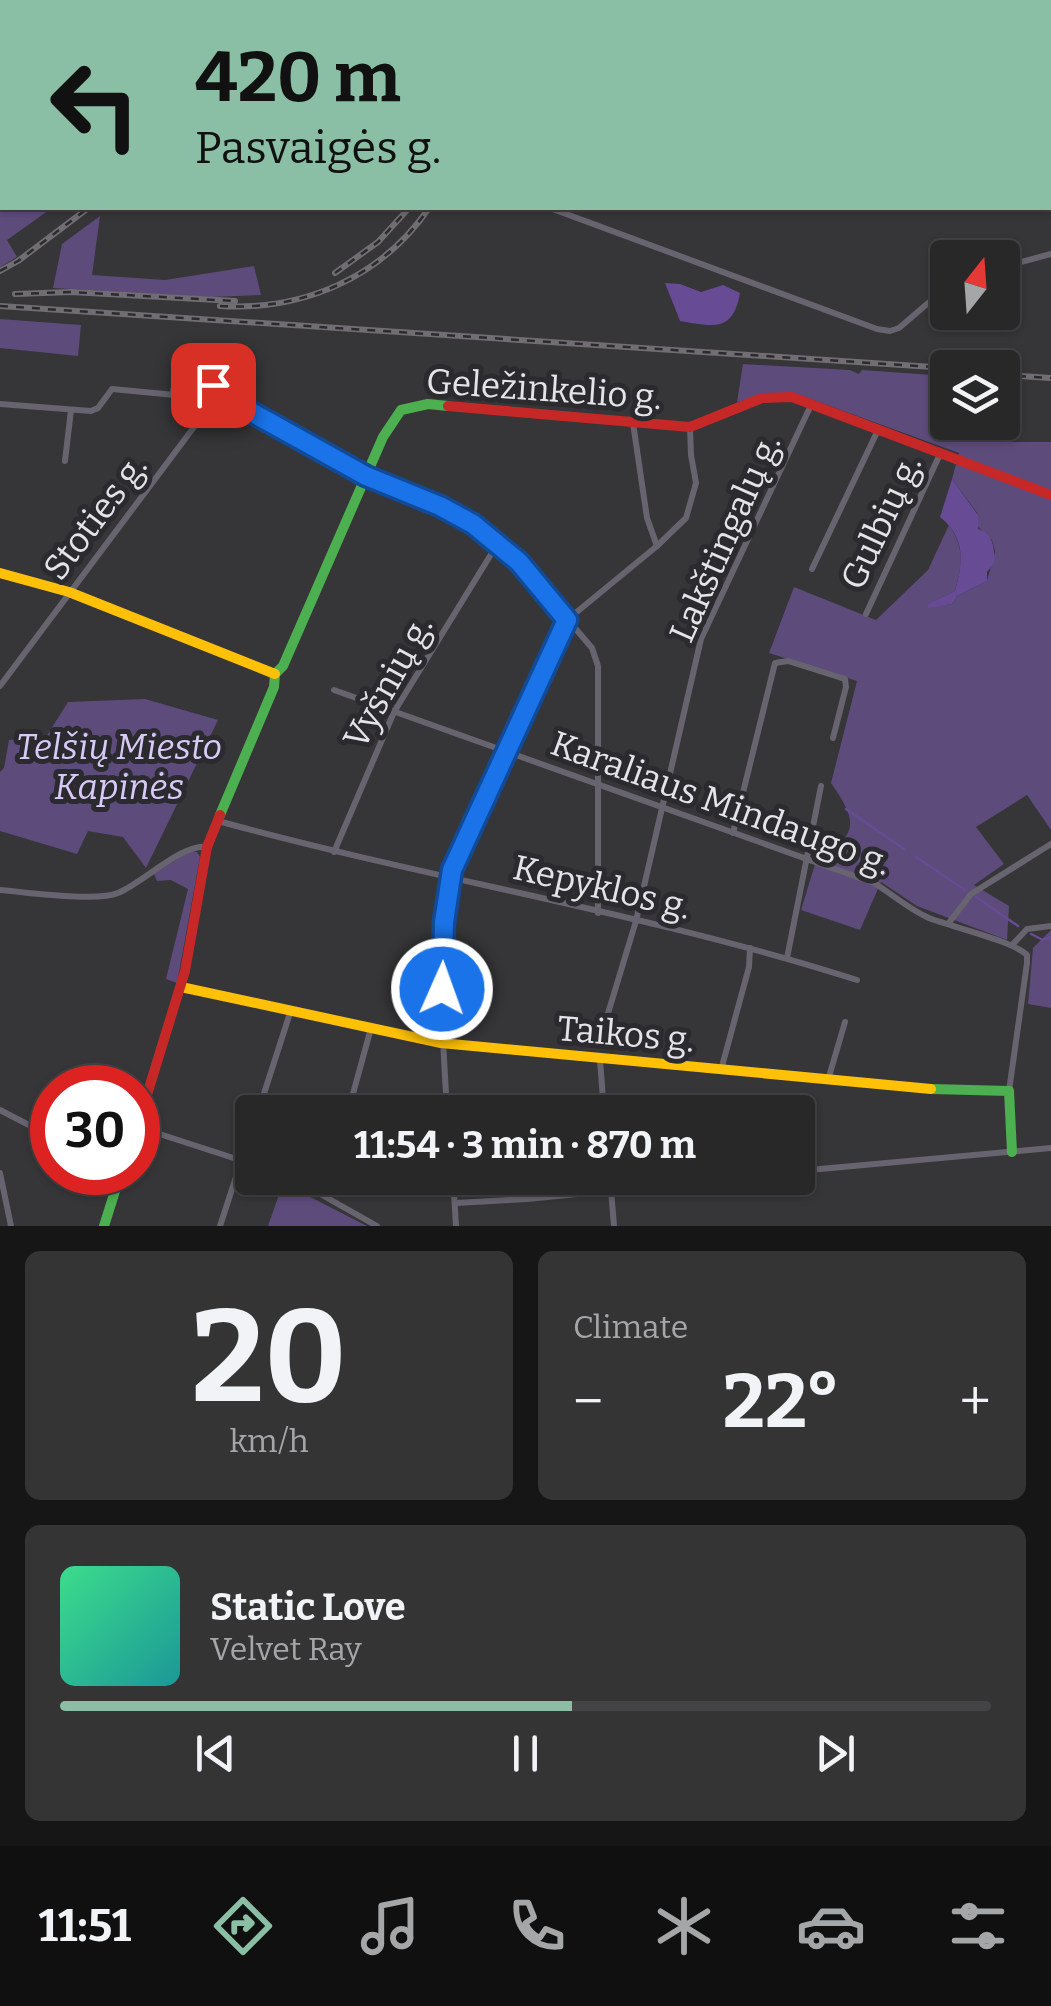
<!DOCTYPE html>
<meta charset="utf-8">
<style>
body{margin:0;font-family:Bitter,serif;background:#343435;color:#f1f3f6;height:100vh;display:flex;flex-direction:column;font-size:38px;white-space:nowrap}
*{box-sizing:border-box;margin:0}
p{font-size:32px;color:#a5a6a8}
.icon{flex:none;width:55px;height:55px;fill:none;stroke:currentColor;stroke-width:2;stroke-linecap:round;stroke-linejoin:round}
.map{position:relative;height:1226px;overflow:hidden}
.side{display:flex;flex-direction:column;gap:25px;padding:25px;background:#161617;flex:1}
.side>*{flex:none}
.guide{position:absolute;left:0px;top:0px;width:1052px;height:210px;box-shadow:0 2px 8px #0004,0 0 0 2px #444446;background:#8abfa5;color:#111;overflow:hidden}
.needle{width:65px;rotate:17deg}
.fabs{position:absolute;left:930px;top:240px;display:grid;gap:20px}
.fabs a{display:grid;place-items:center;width:90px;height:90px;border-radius:10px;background:#282829;box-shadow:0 2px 8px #0004,0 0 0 2px #444446;font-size:50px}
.speed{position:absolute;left:30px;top:1065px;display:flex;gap:20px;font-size:50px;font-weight:700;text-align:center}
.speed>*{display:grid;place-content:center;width:130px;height:130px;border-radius:50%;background:#282829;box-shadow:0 2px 8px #0004,0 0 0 2px #444446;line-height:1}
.speed .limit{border:15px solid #d22;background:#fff;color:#111}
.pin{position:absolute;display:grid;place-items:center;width:85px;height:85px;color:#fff;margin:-42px;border-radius:20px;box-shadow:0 5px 15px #0006}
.me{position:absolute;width:110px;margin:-55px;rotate:2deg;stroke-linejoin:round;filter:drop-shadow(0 0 8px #0008)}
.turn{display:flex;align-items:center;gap:35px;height:210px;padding:0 30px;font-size:45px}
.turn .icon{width:130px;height:130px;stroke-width:2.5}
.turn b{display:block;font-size:70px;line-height:85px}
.big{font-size:75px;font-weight:700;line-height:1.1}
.side .card{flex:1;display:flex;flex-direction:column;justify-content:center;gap:15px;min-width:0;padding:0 35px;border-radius:15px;background:#343435}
.side .dial{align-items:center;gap:0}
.dial b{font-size:130px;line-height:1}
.song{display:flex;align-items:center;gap:30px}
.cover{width:120px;height:120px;border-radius:15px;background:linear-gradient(135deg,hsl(150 70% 55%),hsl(180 70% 35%))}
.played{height:10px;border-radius:5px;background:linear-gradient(90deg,#8abfa5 55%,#444446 55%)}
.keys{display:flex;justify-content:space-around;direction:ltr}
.heat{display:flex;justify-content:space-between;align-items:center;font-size:55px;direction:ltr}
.side .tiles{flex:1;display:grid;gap:25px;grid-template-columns:1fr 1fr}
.card:last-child{grid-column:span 2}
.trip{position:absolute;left:235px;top:1095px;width:580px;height:100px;border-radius:10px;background:#282829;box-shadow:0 2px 8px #0004,0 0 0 2px #444446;font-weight:700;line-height:100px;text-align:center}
.tabs{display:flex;height:160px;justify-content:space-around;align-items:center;background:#101010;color:#a5a6a8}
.tabs .icon{width:70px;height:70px}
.tabs .on{color:#8abfa5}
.tabs b{font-size:45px;color:#f1f3f6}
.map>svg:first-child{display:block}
</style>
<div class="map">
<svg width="1051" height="1226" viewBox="0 0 1051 1226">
<rect width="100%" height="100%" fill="#363537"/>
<!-- green -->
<g fill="#5d4b7c">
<path d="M779,0H963L964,2H778Z"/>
<path d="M0,160L2,208H52L7,240L17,257L0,267Z"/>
<path d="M100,216L92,275L165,280L254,266L261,295L211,297L53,288L62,244Z"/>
<path d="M0,319L81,325L78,356L0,348Z"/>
<path d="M743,364L850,370L859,374L862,370L947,376L948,422L989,423L988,442H1051V830L1027,795L976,827L1004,864L974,885L1009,906L1007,940L917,906L881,882L860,930L801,910L816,861C858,835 859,823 831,783L857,681L769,653L794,587L876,620L928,570L949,525C965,548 962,565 955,591L929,604L928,607L952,604L957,596L987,581L995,551L992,540L976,525L978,514L952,479L959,453L797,394L774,393L737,402Z"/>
<path d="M183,373L205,375L207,379L204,401L196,402L180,390V377Z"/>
<path d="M145,699L218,720L146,868L123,837L88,831L77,854L0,831V772L4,768L9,740L46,737L68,702Z"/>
<path d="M190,851L197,852L200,857L177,983L166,979L188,889L171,880L157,881L154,874Z"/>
<path d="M1051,930V1008L1028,1004L1033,948Z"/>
<path d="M283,1183L367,1226H268Z"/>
</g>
<!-- water -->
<g fill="#674b95">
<path d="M665,283L680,284L701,292L723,285L740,293C733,332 715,327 680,321Z"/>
<path d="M952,479L978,515V529C993,533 995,548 994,563L987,572V581L957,596L952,604L928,608V604L955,591C963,562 966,538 940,517Z"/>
</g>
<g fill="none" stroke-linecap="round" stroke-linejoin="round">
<!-- stream -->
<g stroke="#674b95" stroke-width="2.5">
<path d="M819,2L820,0"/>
<path d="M846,809L904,849"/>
<path d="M916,857L965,890"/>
<path d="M976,897L1018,926"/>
<path d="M1031,934L1043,940L1051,937"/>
</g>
<!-- street -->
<g stroke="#67646f" stroke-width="6">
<path d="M263,2V0"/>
<path d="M0,157L2,158"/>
<path d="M550,208L877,329L890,331L899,328L948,286"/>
<path d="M1002,267L1051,254"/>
<path d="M213,385L211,403L203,408L192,407L173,391L179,370L204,371L226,398L366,476L440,506L486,533L528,573L592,648L598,666V913"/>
<path d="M0,404L91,411L98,408L112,389L175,395"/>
<path d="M633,423L647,518L657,546"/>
<path d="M65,461L71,410"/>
<path d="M812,569L878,430"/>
<path d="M866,614L941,452"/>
<path d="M0,686L209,407"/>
<path d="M334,690L874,883C892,894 910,910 929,918C952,927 1013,941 1027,955V963L1009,1091"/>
<path d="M218,821C429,879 648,913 857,980"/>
<path d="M733,833L775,663L788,661L845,679L846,687L833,738"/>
<path d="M334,852L394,712L498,543"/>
<path d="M0,890C26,892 97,902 118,893C143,883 182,843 207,847"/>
<path d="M948,924L971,894L1051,844"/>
<path d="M1013,944L1027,929L1051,926"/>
<path d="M787,958L821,786"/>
<path d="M599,1043L636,921L701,639L812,403"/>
<path d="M600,1060L604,1112"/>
<path d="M721,1070L749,967L750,948"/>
<path d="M828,1080L845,1022"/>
<path d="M0,1110L52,1137"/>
<path d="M258,1112L291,1010"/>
<path d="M348,1112L371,1028"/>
<path d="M447,1112L441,1005L445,922L452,871L567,620L657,546L686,518L696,483L691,455L690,427"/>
<path d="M493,1112L603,1104"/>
<path d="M138,1127L252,1164"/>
<path d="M798,1171L1051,1148"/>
<path d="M0,1173L11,1226"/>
<path d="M292,1178L377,1226"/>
<path d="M453,1178L456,1226"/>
<path d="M610,1178L614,1226"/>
<path d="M527,1199L740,1178"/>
<path d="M455,1203L527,1199L526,1178"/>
<path d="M220,1226L252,1128"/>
</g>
<!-- fast -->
<g stroke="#4caf50" stroke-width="10">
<path d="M220,815L274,687L275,674L283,666L383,437L401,410L428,404L448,406"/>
<path d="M931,1089L1009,1091L1012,1152"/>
<path d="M104,1226L121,1172"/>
</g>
<!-- slow -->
<g stroke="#ffc107" stroke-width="10">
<path d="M0,573L69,592L275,674"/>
<path d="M181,987L441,1043L931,1089"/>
</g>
<!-- jam -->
<g stroke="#c62828" stroke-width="10">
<path d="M448,406L690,427L762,398L792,397L1051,495"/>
<path d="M138,1124L185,971L207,847L220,815"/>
</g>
<defs>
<g id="rail">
<path d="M475,2V0"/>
<path d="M0,271L18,261L87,209"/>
<path d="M335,273L378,242L409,208"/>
<path d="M15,294L71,292L235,301"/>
<path d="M0,306L948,368"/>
<path d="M220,306C303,311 381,278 429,208"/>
<path d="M1002,375L1051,378"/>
</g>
</defs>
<!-- rail casing -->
<use href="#rail" stroke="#716e73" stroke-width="6"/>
<!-- rail -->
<use href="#rail" stroke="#2b2a2e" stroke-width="2.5" stroke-dasharray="8" stroke-linecap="butt"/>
</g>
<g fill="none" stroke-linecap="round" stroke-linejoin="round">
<defs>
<path id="route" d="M213,385L226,398L366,476L440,506L473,524L519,562L567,620L452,870L444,922L442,989"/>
</defs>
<!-- route casing -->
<use href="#route" stroke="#114b97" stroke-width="25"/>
<!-- route -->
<use href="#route" stroke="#1a73e8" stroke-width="18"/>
</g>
<g text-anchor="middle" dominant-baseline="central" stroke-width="10" stroke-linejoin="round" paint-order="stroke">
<!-- street labels -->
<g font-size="35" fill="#e4e3e7" stroke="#2b2a2e">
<text transform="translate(544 389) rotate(4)">Geležinkelio g.</text>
<text transform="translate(95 517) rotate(-53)">Stoties g.</text>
<text transform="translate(881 522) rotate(-65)">Gulbių g.</text>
<text transform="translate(725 538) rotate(-66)">Lakštingalų g.</text>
<text transform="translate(388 682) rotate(-61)">Vyšnių g.</text>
<text transform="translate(721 803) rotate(20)">Karaliaus Mindaugo g.</text>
<text transform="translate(602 887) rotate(13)">Kepyklos g.</text>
<text transform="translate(626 1034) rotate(5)">Taikos g.</text>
</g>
<!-- park labels -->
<g font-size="35" font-style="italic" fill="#d8caf7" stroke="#2b2a2e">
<text x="119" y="747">Telšių Miesto<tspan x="119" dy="40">Kapinės</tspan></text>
</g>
</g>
</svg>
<div class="fabs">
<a><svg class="needle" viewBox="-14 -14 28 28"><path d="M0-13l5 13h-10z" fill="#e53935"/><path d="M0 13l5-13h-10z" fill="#a5a6a8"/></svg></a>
<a><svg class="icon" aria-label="layers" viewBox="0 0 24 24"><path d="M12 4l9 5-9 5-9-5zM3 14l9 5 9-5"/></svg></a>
</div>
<div class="speed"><div class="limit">30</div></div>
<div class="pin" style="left:213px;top:385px;background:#d93025"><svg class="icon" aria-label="arrive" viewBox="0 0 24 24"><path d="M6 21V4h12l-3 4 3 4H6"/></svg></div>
<svg class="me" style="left:442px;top:989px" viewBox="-20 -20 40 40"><circle r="17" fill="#1a73e8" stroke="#fff" stroke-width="3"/><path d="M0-11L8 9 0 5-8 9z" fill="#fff"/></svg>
<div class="trip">11:54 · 3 min · 870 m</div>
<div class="guide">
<div class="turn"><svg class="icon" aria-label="left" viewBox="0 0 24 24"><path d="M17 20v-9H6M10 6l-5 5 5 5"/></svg><div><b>420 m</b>Pasvaigės g.</div></div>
</div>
</div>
<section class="side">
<div class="tiles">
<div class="card dial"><b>20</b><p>km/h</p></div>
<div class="card"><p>Climate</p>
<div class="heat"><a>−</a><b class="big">22°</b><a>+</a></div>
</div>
<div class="card">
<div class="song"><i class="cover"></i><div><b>Static Love</b><p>Velvet Ray</p></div></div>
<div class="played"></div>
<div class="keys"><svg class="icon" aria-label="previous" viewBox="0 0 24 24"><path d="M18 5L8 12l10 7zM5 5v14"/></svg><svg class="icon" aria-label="pause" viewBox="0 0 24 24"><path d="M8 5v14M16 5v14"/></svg><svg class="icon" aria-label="next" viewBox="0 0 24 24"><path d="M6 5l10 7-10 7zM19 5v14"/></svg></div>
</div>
</div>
</section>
<nav class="tabs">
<b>11:51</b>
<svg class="icon on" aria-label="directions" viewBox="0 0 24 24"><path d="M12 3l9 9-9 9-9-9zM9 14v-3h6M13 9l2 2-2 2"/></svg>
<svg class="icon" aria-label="music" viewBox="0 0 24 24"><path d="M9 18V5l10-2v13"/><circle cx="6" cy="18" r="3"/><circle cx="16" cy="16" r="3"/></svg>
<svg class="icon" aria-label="phone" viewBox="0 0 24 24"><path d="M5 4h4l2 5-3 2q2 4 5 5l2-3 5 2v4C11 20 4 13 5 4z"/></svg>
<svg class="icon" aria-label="climate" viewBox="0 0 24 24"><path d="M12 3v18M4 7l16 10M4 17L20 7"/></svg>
<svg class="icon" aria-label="car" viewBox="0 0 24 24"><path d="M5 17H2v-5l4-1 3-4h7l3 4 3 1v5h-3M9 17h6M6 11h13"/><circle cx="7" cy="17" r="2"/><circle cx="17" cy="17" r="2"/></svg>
<svg class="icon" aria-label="filters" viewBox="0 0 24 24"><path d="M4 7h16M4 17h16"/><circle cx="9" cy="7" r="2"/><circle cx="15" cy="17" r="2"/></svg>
</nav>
